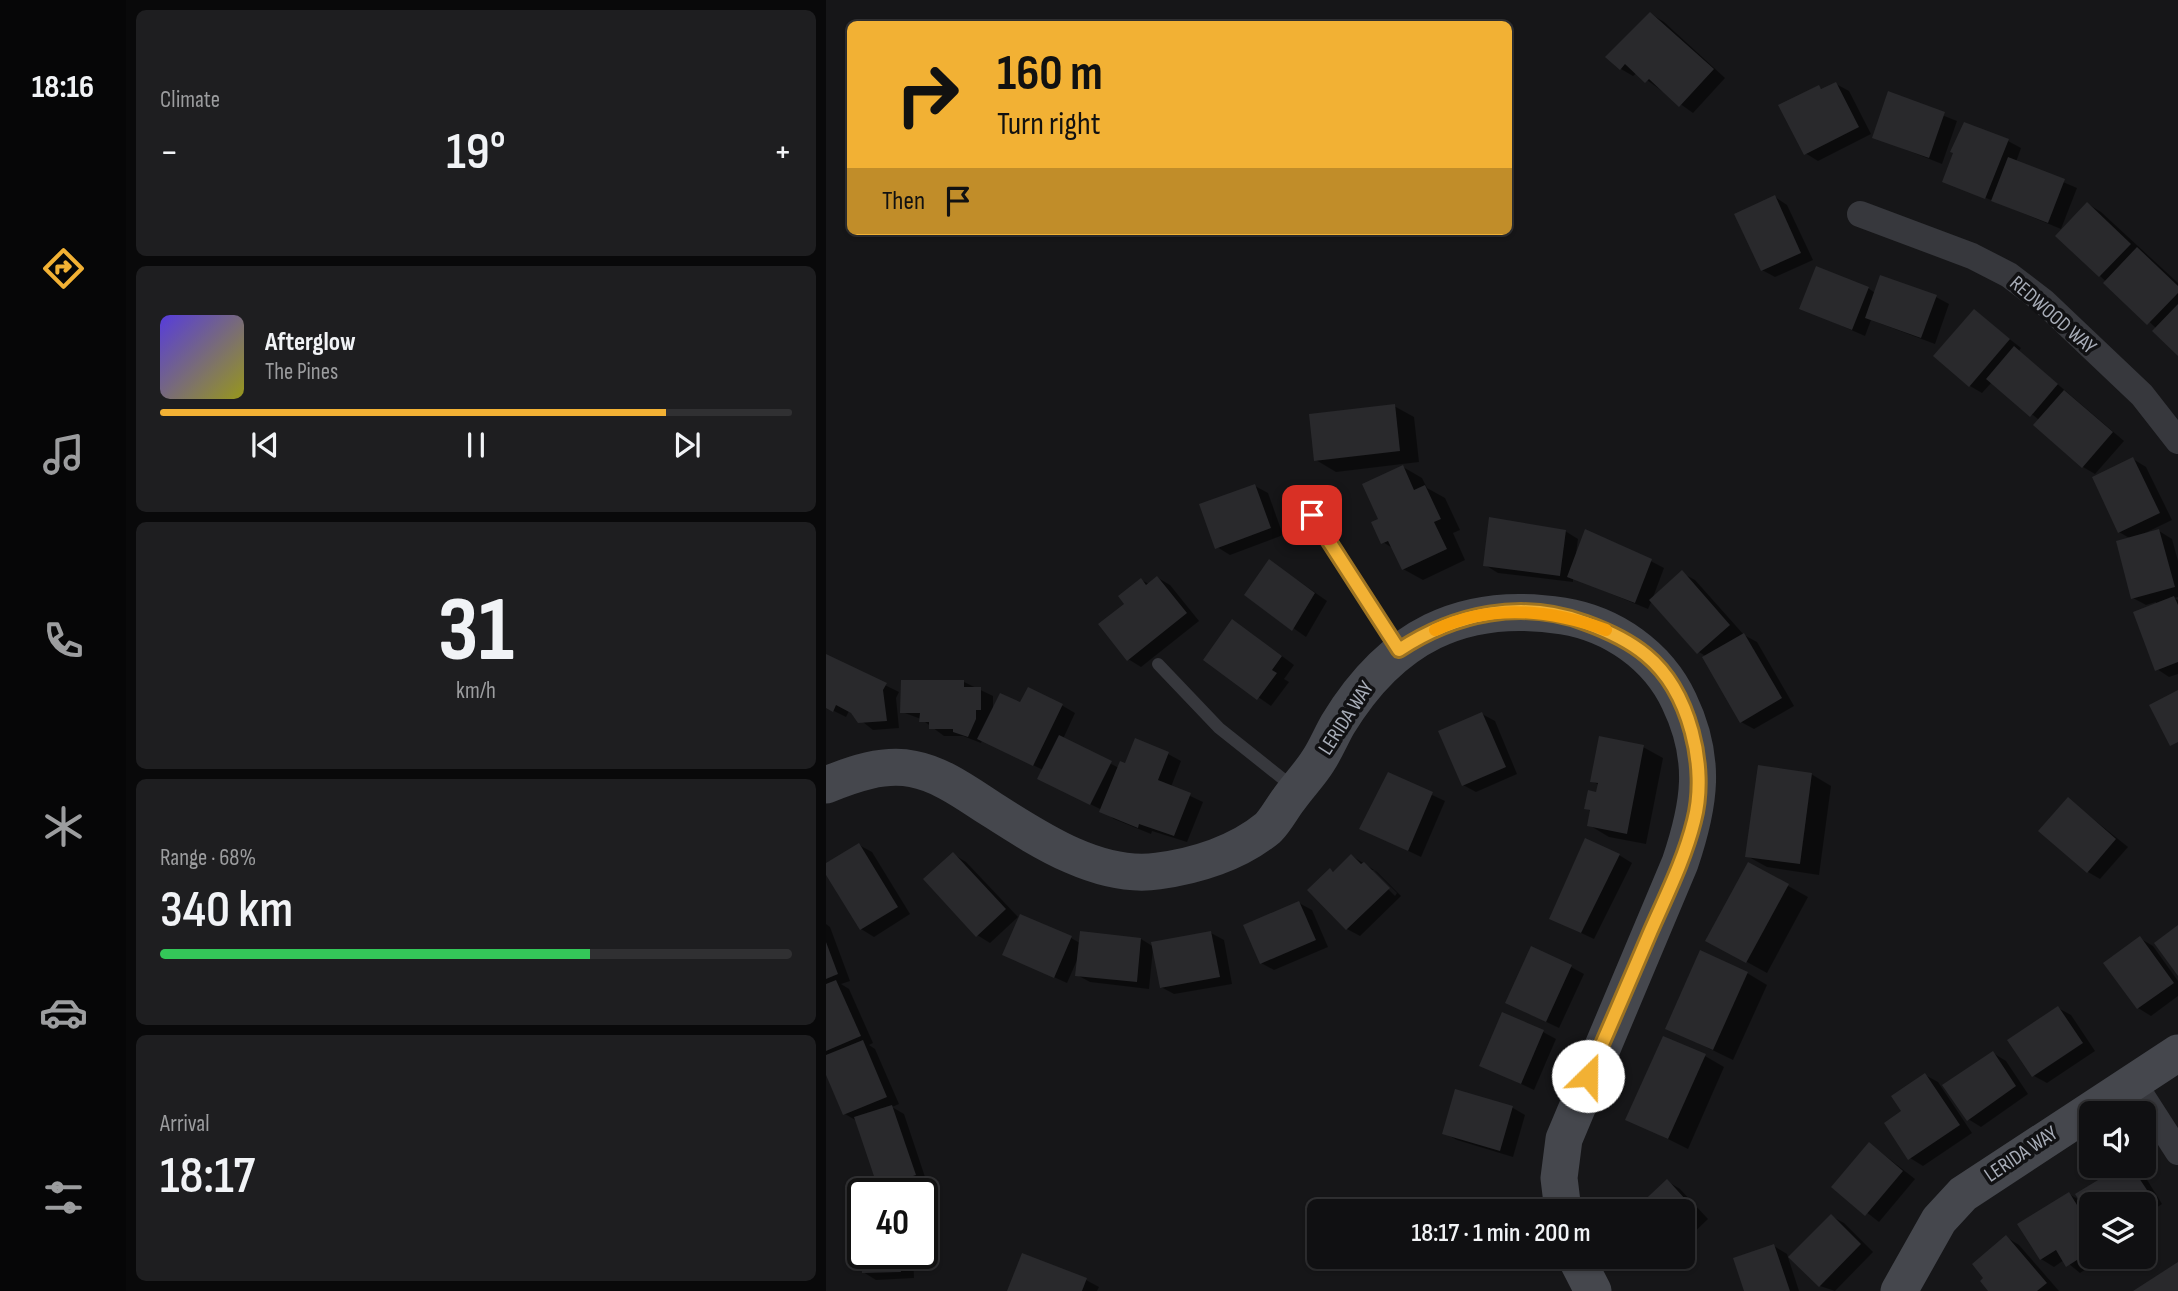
<!DOCTYPE html>
<meta charset="utf-8">
<style>
body{margin:0;font-family:"Sofia Sans Condensed",sans-serif;background:#1e1e20;color:#f1f3f6;height:100vh;display:flex;flex-direction:column;font-size:26px;white-space:nowrap}
*{box-sizing:border-box;margin:0}
p{font-size:23px;color:#9c9d9f}
.icon{flex:none;width:38px;height:38px;fill:none;stroke:currentColor;stroke-width:2;stroke-linecap:round;stroke-linejoin:round}
.map{position:relative;flex:1;overflow:hidden}
.side{display:flex;flex-direction:column;gap:10px;padding:10px;background:#09090a;width:700px}
.side>*{flex:none}
.hud{position:absolute;left:21px;top:21px;width:665px;height:214px;border-radius:10px;box-shadow:0 2px 5px #0004,0 0 0 2px #303032;background:#f2b134;color:#111;overflow:hidden}
.tools{position:absolute;left:1253px;top:1101px;display:grid;gap:14px}
.tools a{display:grid;place-items:center;width:77px;height:77px;border-radius:10px;background:#101012;box-shadow:0 2px 5px #0004,0 0 0 2px #303032;font-size:35px}
.speed{position:absolute;left:21px;top:1178px;display:flex;gap:14px;font-size:35px;font-weight:700;text-align:center}
.speed>*{display:grid;place-content:center;width:91px;height:91px;border-radius:50%;background:#101012;box-shadow:0 2px 5px #0004,0 0 0 2px #303032;line-height:1}
.speed .limit{border:4px solid #111;border-radius:10px;background:#fff;color:#111}
.pin{position:absolute;display:grid;place-items:center;width:60px;height:60px;color:#fff;margin:-30px;border-radius:14px;box-shadow:0 4px 10px #0006}
.me{position:absolute;width:77px;margin:-38px;rotate:23deg;stroke-linejoin:round;filter:drop-shadow(0 0 5px #0008)}
.turn{display:flex;align-items:center;gap:24px;height:147px;padding:0 35px;font-size:32px}
.turn .icon{width:91px;height:91px;stroke-width:2.5}
.turn b{display:block;font-size:49px;line-height:60px}
.then{display:flex;align-items:center;height:66px;padding:0 35px;background:#0003;gap:14px;font-size:26px}
.big{font-size:52px;font-weight:600;line-height:1.1}
.side .widget{flex:1;display:flex;flex-direction:column;justify-content:center;gap:10px;min-width:0;padding:0 24px;border-radius:10px;background:#1e1e20}
.side .dial{align-items:center;gap:0}
.dial b{font-size:91px;line-height:1}
.song{display:flex;align-items:center;gap:21px}
.cover{width:84px;height:84px;border-radius:10px;background:linear-gradient(135deg,hsl(250 70% 55%),hsl(60 70% 35%))}
.played{height:7px;border-radius:4px;background:linear-gradient(90deg,#f2b134 80%,#303032 80%)}
.keys{display:flex;justify-content:space-around;direction:ltr}
.heat{display:flex;justify-content:space-between;align-items:center;font-size:38px;direction:ltr}
.charge{height:10px;border-radius:5px;background:linear-gradient(90deg,#34c759 68%,#303032 0)}
.trip{position:absolute;left:481px;top:1199px;width:388px;height:70px;border-radius:10px;background:#101012;box-shadow:0 2px 5px #0004,0 0 0 2px #303032;font-weight:600;line-height:70px;text-align:center}
main{display:flex;flex:1;min-height:0}
.tabs{display:flex;flex-direction:column;width:126px;justify-content:space-around;align-items:center;background:#060607;color:#9c9d9f}
.tabs .icon{width:49px;height:49px}
.tabs .selected{color:#f2b134}
.tabs b{font-size:32px;color:#f1f3f6}
.map>svg:first-child{display:block}
</style>
<main>
<nav class="tabs">
<b>18:16</b>
<svg class="icon selected" aria-label="directions" viewBox="0 0 24 24"><path d="M12 3l9 9-9 9-9-9zM9 14v-3h6M13 9l2 2-2 2"/></svg>
<svg class="icon" aria-label="music" viewBox="0 0 24 24"><path d="M9 18V5l10-2v13"/><circle cx="6" cy="18" r="3"/><circle cx="16" cy="16" r="3"/></svg>
<svg class="icon" aria-label="phone" viewBox="0 0 24 24"><path d="M5 4h4l2 5-3 2q2 4 5 5l2-3 5 2v4C11 20 4 13 5 4z"/></svg>
<svg class="icon" aria-label="climate" viewBox="0 0 24 24"><path d="M12 3v18M4 7l16 10M4 17L20 7"/></svg>
<svg class="icon" aria-label="car" viewBox="0 0 24 24"><path d="M5 17H2v-5l4-1 3-4h7l3 4 3 1v5h-3M9 17h6M6 11h13"/><circle cx="7" cy="17" r="2"/><circle cx="17" cy="17" r="2"/></svg>
<svg class="icon" aria-label="filters" viewBox="0 0 24 24"><path d="M4 7h16M4 17h16"/><circle cx="9" cy="7" r="2"/><circle cx="15" cy="17" r="2"/></svg>
</nav>
<section class="side">
<div class="widget"><p>Climate</p>
<div class="heat"><a>−</a><b class="big">19°</b><a>+</a></div>
</div>
<div class="widget">
<div class="song"><i class="cover"></i><div><b>Afterglow</b><p>The Pines</p></div></div>
<div class="played"></div>
<div class="keys"><svg class="icon" aria-label="previous" viewBox="0 0 24 24"><path d="M18 5L8 12l10 7zM5 5v14"/></svg><svg class="icon" aria-label="pause" viewBox="0 0 24 24"><path d="M8 5v14M16 5v14"/></svg><svg class="icon" aria-label="next" viewBox="0 0 24 24"><path d="M6 5l10 7-10 7zM19 5v14"/></svg></div>
</div>
<div class="widget dial"><b>31</b><p>km/h</p></div>
<div class="widget"><p>Range · 68%</p><b class="big">340 km</b><div class="charge"></div></div>
<div class="widget"><p>Arrival</p><b class="big">18:17</b></div>
</section>
<div class="map">
<svg width="1352" height="1291" viewBox="0 0 1352 1291">
<rect width="100%" height="100%" fill="#161618"/>
<!-- shadow -->
<g fill="#0007">
<path d="M825,14L838,22L899,78L867,113L811,73L807,76L795,69Z"/>
<path d="M1010,84L1023,91L1045,134L992,161L979,153L992,87L998,90Z"/>
<path d="M1063,94L1131,121L1116,164L1048,137Z"/>
<path d="M1182,141L1195,148L1190,162L1251,188L1235,229L1119,181Z"/>
<path d="M949,197L961,205L987,260L949,277L936,270Z"/>
<path d="M1262,204L1275,212L1352,283V354L1328,331L1331,329L1274,276Z"/>
<path d="M1042,288L1049,293L1110,297L1123,304L1109,344L1045,320L1039,336L975,308Z"/>
<path d="M1148,311L1195,348L1193,351L1298,441L1269,474L1257,467L1213,420L1166,382L1156,393L1144,386Z"/>
<path d="M568,406L588,417L593,462L510,472L490,460Z"/>
<path d="M1307,459L1320,467L1346,520L1319,533L1333,531L1346,539L1352,561V597L1348,598L1352,600V674L1343,677L1331,669L1330,602L1320,605L1307,598L1305,539L1293,532Z"/>
<path d="M577,467L596,478L601,488L619,498L634,530L627,533L639,560L597,580L577,569L568,549L557,542L554,520Z"/>
<path d="M429,486L442,493L457,535L404,555L391,547Z"/>
<path d="M739,531L752,539L750,554L760,532L794,545L838,568L826,600L856,573L869,580L918,635L931,642L968,706L928,729L915,722L881,657L873,652L826,600L822,609L747,578V582L672,573L659,565Z"/>
<path d="M444,561L501,601L480,637L420,595Z"/>
<path d="M332,578L344,585L373,621L315,667L302,659L301,604L315,580L323,584Z"/>
<path d="M419,629L468,665L458,679L463,682L445,706L379,660Z"/>
<path d="M0,656L73,692L70,698L73,728L47,730L23,711L20,717L0,707Z"/>
<path d="M138,682L167,696V710L195,705L203,689L237,706L249,713L237,739L293,768L342,754L355,761L345,787L377,802L361,842L326,831L325,834L288,819L276,810L226,785L217,770L156,740L155,743L137,736H118L95,719L76,712Z"/>
<path d="M656,714L669,721L691,774L650,792L637,785Z"/>
<path d="M817,747L837,758L820,844L783,837L763,825L766,812L760,808L771,794L773,785L766,781Z"/>
<path d="M985,774L1005,786L993,875L941,867L921,856Z"/>
<path d="M563,775L619,801L595,857L535,828Z"/>
<path d="M1242,799L1302,847L1274,879L1262,872Z"/>
<path d="M33,845L46,852L84,914L48,937L35,929L0,872V865Z"/>
<path d="M127,854L140,862L192,917L164,943L151,935Z"/>
<path d="M793,855L806,863L768,939L738,925Z"/>
<path d="M526,856L548,870H543L569,896L571,893L548,870L551,872L575,896L534,936L521,929L504,870L509,873Z"/>
<path d="M923,864L982,897L941,973L881,940Z"/>
<path d="M473,903L486,910L502,947L448,970L435,963Z"/>
<path d="M0,924L4,927L24,981L15,984L23,989L47,1043L43,1045L49,1049L73,1104L66,1107L78,1114L101,1183L70,1194L54,1187L31,1121L19,1114L0,1070Z"/>
<path d="M385,933L398,940L406,984L348,994L335,987L327,949L323,989L264,982L251,975L252,958L241,983L179,955L245,938L254,943L315,939L328,947Z"/>
<path d="M1315,939L1327,946L1352,981V996L1325,1016L1312,1008Z"/>
<path d="M745,967L758,974L733,1028L681,1003Z"/>
<path d="M921,973L941,985L907,1060L841,1028Z"/>
<path d="M1232,1008L1245,1015L1269,1051L1221,1083L1208,1076L1184,1040Z"/>
<path d="M717,1032L730,1039L708,1090L655,1065Z"/>
<path d="M1167,1053L1180,1061L1202,1094L1155,1127L1142,1119Z"/>
<path d="M879,1056L898,1067L862,1149L802,1119Z"/>
<path d="M1099,1075L1112,1082L1146,1133L1097,1166L1084,1158Z"/>
<path d="M630,1091L687,1108L699,1115L687,1157L631,1140L618,1133Z"/>
<path d="M1044,1144L1089,1179L1053,1222L1008,1187Z"/>
<path d="M1298,1166L1315,1170L1336,1204L1318,1216V1204H1265V1256H1280L1254,1273L1238,1260L1228,1267L1215,1259L1243,1194L1255,1201L1251,1195Z"/>
<path d="M841,1181L854,1189L882,1219L858,1242V1211H809Z"/>
<path d="M34,1196L37,1253H87L88,1278L50,1280L37,1272Z"/>
<path d="M1005,1216L1018,1223L1047,1252L1009,1291L994,1286Z"/>
<path d="M1180,1237L1193,1245L1233,1291H1164Z"/>
<path d="M948,1246L961,1254L973,1291H919Z"/>
<path d="M260,1280L273,1287L271,1291H184Z"/>
</g>
<!-- building -->
<g fill="#29292c">
<path d="M824,12L888,69L853,107L823,79L819,83L799,64L794,70L779,57Z"/>
<path d="M1010,82L1033,127L978,155L952,105L993,85L995,89Z"/>
<path d="M1062,91L1119,112L1103,158L1046,138Z"/>
<path d="M1138,122L1183,139L1159,199L1116,182L1127,153L1124,152Z"/>
<path d="M1182,157L1239,179L1222,223L1165,201Z"/>
<path d="M949,195L975,253L935,271L908,214Z"/>
<path d="M1261,202L1305,244L1273,277L1229,236Z"/>
<path d="M1311,247L1352,286V293L1321,325L1277,283Z"/>
<path d="M990,266L1043,287L1026,330L973,309Z"/>
<path d="M1054,275L1111,295L1095,338L1039,318Z"/>
<path d="M1352,304V356L1326,331Z"/>
<path d="M1148,309L1184,339L1143,387L1107,356Z"/>
<path d="M1188,346L1232,384L1204,417L1160,379Z"/>
<path d="M1238,390L1287,432L1256,468L1207,425Z"/>
<path d="M569,404L574,451L488,461L483,414Z"/>
<path d="M1307,457L1334,513L1292,533L1266,477Z"/>
<path d="M577,465L588,490L599,485L615,519L608,522L621,549L576,570L562,541L555,544L545,522L552,519L536,484Z"/>
<path d="M429,484L445,528L389,549L373,504Z"/>
<path d="M663,517L740,530L734,576L657,566Z"/>
<path d="M759,529L826,559L809,603L741,577Z"/>
<path d="M1333,529L1349,587L1305,599L1290,541Z"/>
<path d="M443,559L489,593L466,631L418,595Z"/>
<path d="M856,570L904,625L871,654L823,600Z"/>
<path d="M331,576L361,613L301,661L272,624L298,604L292,596L315,578L320,585Z"/>
<path d="M1348,596L1352,605V662L1329,671L1307,612Z"/>
<path d="M406,619L456,656L446,670L451,673L431,700L377,660Z"/>
<path d="M918,633L956,698L914,723L876,657Z"/>
<path d="M0,654L61,683L57,690L61,721L32,723L25,713L10,705L7,712L0,708Z"/>
<path d="M75,680H138V687H155V710H150V719L142,737L127,732V729H103V722H93L94,713H74Z"/>
<path d="M202,687L237,704L207,766L151,739L174,693L194,702Z"/>
<path d="M1352,690V742L1344,746L1323,705Z"/>
<path d="M656,712L680,767L636,786L612,731Z"/>
<path d="M233,735L286,761L264,805L211,779Z"/>
<path d="M773,736L818,745L801,834L761,826L764,810L758,809L762,790L770,792L772,783L764,782Z"/>
<path d="M309,738L343,752L332,780L365,793L348,836L313,824L312,828L273,812L294,761L299,763Z"/>
<path d="M932,765L986,773L974,864L919,857Z"/>
<path d="M562,772L607,792L582,851L533,829Z"/>
<path d="M1242,797L1290,839L1261,873L1212,831Z"/>
<path d="M759,838L794,854L755,933L723,919Z"/>
<path d="M33,843L72,907L34,930L0,875V863Z"/>
<path d="M127,852L180,909L150,937L97,879Z"/>
<path d="M525,854L535,864L538,862L564,888L520,930L481,890L504,868L507,872Z"/>
<path d="M922,862L963,884L920,963L879,941Z"/>
<path d="M473,901L490,940L434,964L417,925Z"/>
<path d="M194,914L246,936L228,978L176,955Z"/>
<path d="M1352,925V976L1328,943Z"/>
<path d="M254,931L315,938L311,982L249,976Z"/>
<path d="M385,931L394,977L334,988L325,942Z"/>
<path d="M1314,936L1348,983L1311,1009L1277,963Z"/>
<path d="M0,942L12,974L0,979Z"/>
<path d="M705,946L746,965L720,1022L679,1003Z"/>
<path d="M874,950L922,972L887,1050L839,1029Z"/>
<path d="M10,980L35,1036L0,1051V984Z"/>
<path d="M1232,1006L1257,1043L1206,1077L1181,1040Z"/>
<path d="M676,1012L718,1030L695,1084L653,1066Z"/>
<path d="M837,1036L880,1054L842,1139L799,1120Z"/>
<path d="M37,1040L61,1097L17,1115L0,1075V1055Z"/>
<path d="M1167,1051L1190,1086L1141,1121L1116,1085Z"/>
<path d="M1099,1073L1134,1125L1082,1160L1058,1123L1075,1111L1065,1096Z"/>
<path d="M629,1089L687,1106L674,1151L616,1134Z"/>
<path d="M66,1105L90,1175L52,1188L28,1117Z"/>
<path d="M1043,1142L1077,1171L1039,1216L1005,1187Z"/>
<path d="M1295,1166H1305L1325,1196L1312,1204H1265V1220L1249,1194Z"/>
<path d="M841,1179L870,1211L858,1223V1211H807Z"/>
<path d="M1243,1192L1264,1226L1261,1227L1265,1234V1251L1240,1267L1230,1250L1214,1260L1191,1224Z"/>
<path d="M33,1194H37V1244H35Z"/>
<path d="M1005,1214L1035,1244L993,1287L962,1257Z"/>
<path d="M1180,1235L1221,1283L1211,1291H1162L1154,1281L1157,1278L1146,1264Z"/>
<path d="M948,1244L964,1291H918L907,1258Z"/>
<path d="M35,1253H74L75,1272L36,1273Z"/>
<path d="M196,1253L261,1278L256,1291H181Z"/>
<path d="M1352,1262V1291H1307Z"/>
</g>
<g fill="none" stroke-linecap="round" stroke-linejoin="round">
<!-- lane -->
<g stroke="#37383d" stroke-width="12">
<path d="M487,515L573,650"/>
<path d="M332,664L393,728L467,787"/>
</g>
<!-- street -->
<g stroke="#37383d" stroke-width="26">
<path d="M1034,214L1146,256L1183,275L1217,301L1316,395L1352,441"/>
<path d="M1307,1082L1352,1152"/>
</g>
<!-- secondary -->
<g stroke="#45474d" stroke-width="37">
<path d="M0,785C27,774 58,763 87,769C114,774 139,792 162,807C209,837 272,880 332,871C370,866 412,853 442,828C450,820 456,808 463,799C472,786 484,774 492,761C500,749 505,736 512,724C565,637 636,600 737,616C787,624 832,656 853,701C881,759 874,804 854,863L738,1139L733,1178L737,1211"/>
<path d="M749,1256L767,1291"/>
<path d="M1073,1291L1113,1220L1137,1194L1352,1053"/>
</g>
</g>
<g fill="none" stroke-linecap="round" stroke-linejoin="round">
<defs>
<path id="route" d="M486,515L573,650C629,613 696,599 760,623C782,631 802,640 820,655C864,691 882,768 868,821C858,861 839,898 823,935C803,982 783,1029 762,1076"/>
</defs>
<!-- route casing -->
<use href="#route" stroke="#9d7322" stroke-width="18"/>
<!-- route -->
<use href="#route" stroke="#f2b134" stroke-width="12"/>
<!-- slow -->
<path stroke="#f59e0b" stroke-width="12" d="M609,630C665,603 723,609 780,630"/>
</g>
<g text-anchor="middle" dominant-baseline="central" stroke-width="7" stroke-linejoin="round" paint-order="stroke">
<!-- street labels -->
<g font-size="21" fill="#a8adb8" stroke="#111113">
<text transform="translate(1227 315) rotate(41)">REDWOOD WAY</text>
<text transform="translate(520 718) rotate(-57)">LERIDA WAY</text>
<text transform="translate(1195 1154) rotate(-34)">LERIDA WAY</text>
</g>
</g>
</svg>
<div class="tools">
<a><svg class="icon" aria-label="sound" viewBox="0 0 24 24"><path d="M4 9h4l5-4v14l-5-4H4zM17 9q2 3 0 6"/></svg></a>
<a><svg class="icon" aria-label="layers" viewBox="0 0 24 24"><path d="M12 4l9 5-9 5-9-5zM3 14l9 5 9-5"/></svg></a>
</div>
<div class="speed"><div class="limit">40</div></div>
<div class="pin" style="left:486px;top:515px;background:#d93025"><svg class="icon" aria-label="arrive" viewBox="0 0 24 24"><path d="M6 21V4h12l-3 4 3 4H6"/></svg></div>
<svg class="me" style="left:762px;top:1076px" viewBox="-20 -20 40 40"><circle r="19" fill="#fff"/><path d="M0-13L10 11 0 6-10 11z" fill="#f2b134"/></svg>
<div class="trip">18:17 · 1 min · 200 m</div>
<div class="hud">
<div class="turn"><svg class="icon" aria-label="right" viewBox="0 0 24 24"><path d="M7 20v-9h11M14 6l5 5-5 5"/></svg><div><b>160 m</b>Turn right</div></div>
<div class="then">Then<svg class="icon" aria-label="arrive" viewBox="0 0 24 24"><path d="M6 21V4h12l-3 4 3 4H6"/></svg></div>
</div>
</div>
</main>
